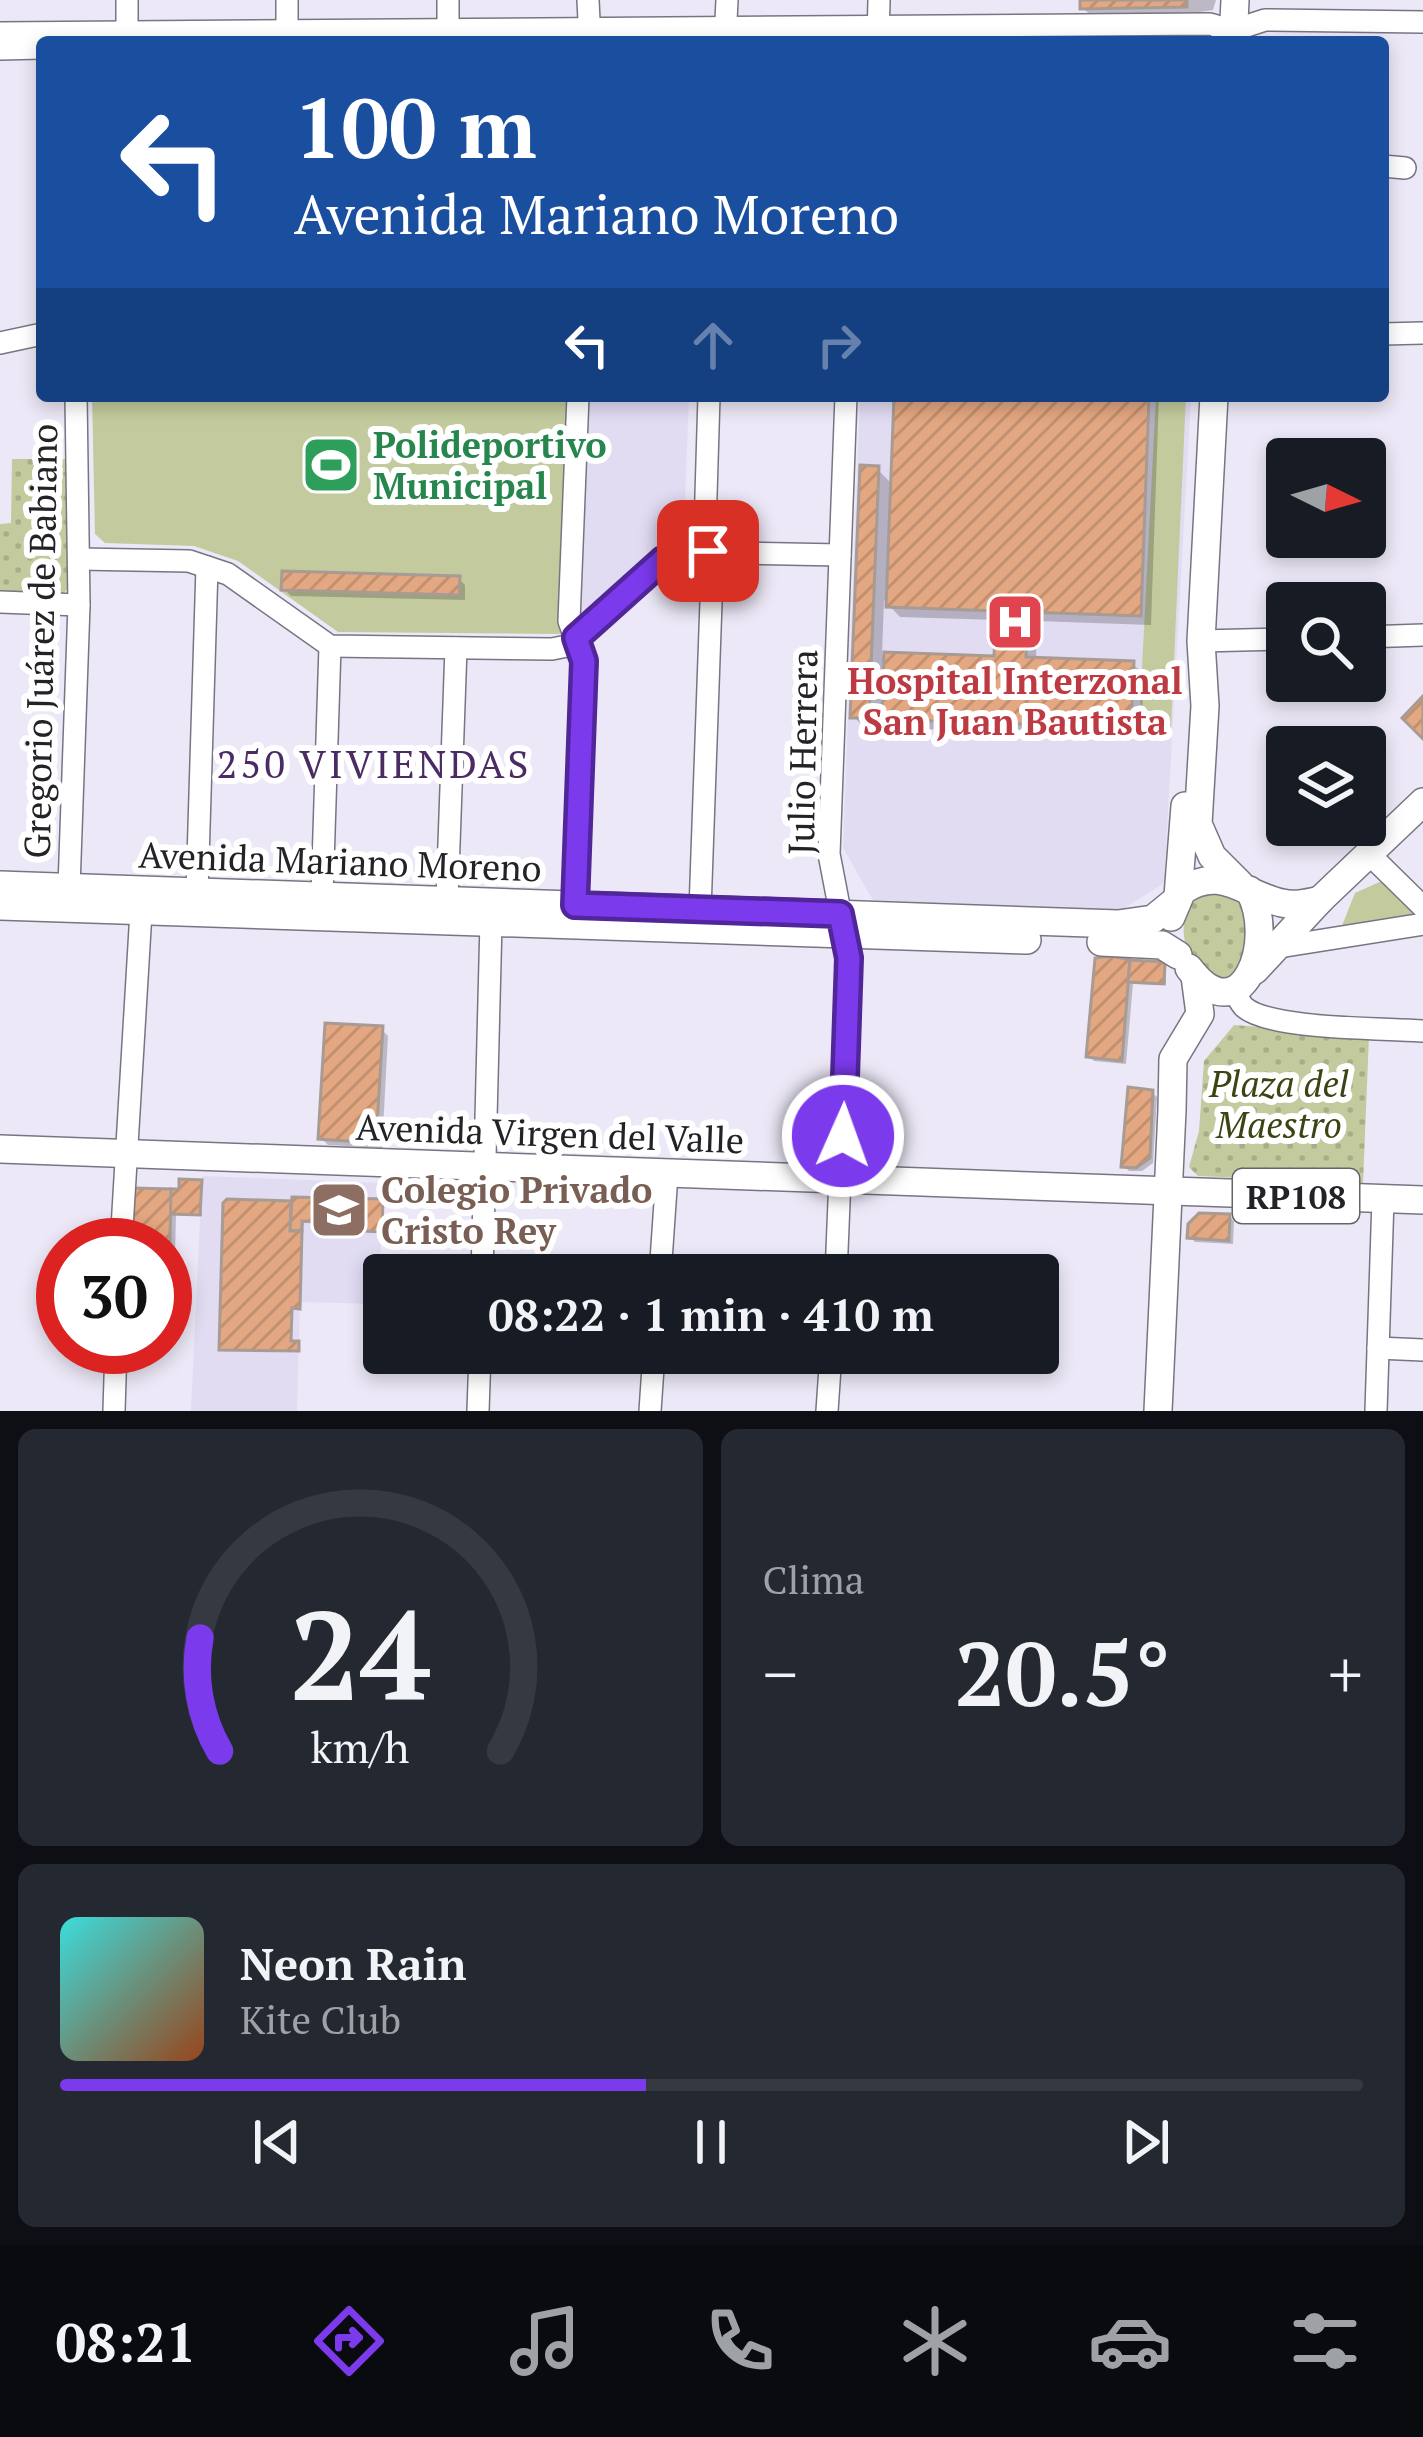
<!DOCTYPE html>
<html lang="es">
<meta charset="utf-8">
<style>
body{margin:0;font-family:"PT Serif",serif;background:#242831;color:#f1f3f6;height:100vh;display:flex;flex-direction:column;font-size:45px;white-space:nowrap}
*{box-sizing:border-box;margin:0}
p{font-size:39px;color:#9ea1a6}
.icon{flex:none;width:66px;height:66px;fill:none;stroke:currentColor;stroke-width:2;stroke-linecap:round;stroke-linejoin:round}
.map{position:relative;height:1411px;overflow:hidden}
.panel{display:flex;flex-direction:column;gap:18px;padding:18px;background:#0d0f14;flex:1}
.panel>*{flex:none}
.guide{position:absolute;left:36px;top:36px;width:1353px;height:366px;border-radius:12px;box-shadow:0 6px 18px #0003;background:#1a4fa0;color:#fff;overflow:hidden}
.needle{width:78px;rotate:95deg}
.tools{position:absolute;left:1266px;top:438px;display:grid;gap:24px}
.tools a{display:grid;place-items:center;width:120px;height:120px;border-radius:12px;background:#171b24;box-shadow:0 6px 18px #0003;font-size:60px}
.speed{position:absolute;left:36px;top:1218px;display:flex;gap:24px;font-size:60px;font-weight:700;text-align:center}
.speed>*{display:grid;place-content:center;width:156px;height:156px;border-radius:50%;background:#171b24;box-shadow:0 6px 18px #0003;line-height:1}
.speed .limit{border:18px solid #d22;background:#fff;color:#111}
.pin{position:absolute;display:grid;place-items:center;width:102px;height:102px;color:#fff;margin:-51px;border-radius:24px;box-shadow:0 6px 18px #0006}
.me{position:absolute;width:132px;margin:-66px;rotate:2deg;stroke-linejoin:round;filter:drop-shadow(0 0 9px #0008)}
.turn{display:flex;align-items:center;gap:42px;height:252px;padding:0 60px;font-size:54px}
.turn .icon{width:156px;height:156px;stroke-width:2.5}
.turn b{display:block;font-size:84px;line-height:102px}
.lanes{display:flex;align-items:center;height:114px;padding:0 60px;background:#0003;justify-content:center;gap:60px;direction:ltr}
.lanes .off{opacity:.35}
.big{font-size:90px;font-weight:700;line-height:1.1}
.panel .widget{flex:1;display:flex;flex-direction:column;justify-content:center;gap:18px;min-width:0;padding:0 42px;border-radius:18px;background:#242831}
.panel .dial{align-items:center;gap:0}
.dial svg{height:312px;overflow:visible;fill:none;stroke:#363941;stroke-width:7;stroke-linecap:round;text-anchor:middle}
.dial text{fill:#f1f3f6;stroke:none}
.song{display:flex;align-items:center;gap:36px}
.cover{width:144px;height:144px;border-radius:18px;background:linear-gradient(135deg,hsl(180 70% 55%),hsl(20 70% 35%))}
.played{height:12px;border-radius:6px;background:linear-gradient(90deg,#7c3aed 45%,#363941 45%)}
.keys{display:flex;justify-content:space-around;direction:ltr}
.heat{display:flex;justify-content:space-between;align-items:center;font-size:66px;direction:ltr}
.panel .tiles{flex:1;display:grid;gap:18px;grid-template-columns:1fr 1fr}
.widget:last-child{grid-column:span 2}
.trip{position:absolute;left:363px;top:1254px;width:696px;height:120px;border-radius:12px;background:#171b24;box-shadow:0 6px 18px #0003;font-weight:700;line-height:120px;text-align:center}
.tab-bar{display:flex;height:192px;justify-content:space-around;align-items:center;background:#090b0e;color:#9ea1a6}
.tab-bar .icon{width:84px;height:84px}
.tab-bar .active{color:#7c3aed}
.tab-bar b{font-size:54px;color:#f1f3f6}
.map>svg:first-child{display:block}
</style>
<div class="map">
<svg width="1423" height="1411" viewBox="0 0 1423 1411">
<defs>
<pattern id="park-dots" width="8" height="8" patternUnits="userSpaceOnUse" patternTransform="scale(3)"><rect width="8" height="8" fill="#c3cb9e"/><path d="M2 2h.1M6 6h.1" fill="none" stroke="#a7ae88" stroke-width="1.8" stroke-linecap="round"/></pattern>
<pattern id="building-hatch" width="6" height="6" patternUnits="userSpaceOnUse" patternTransform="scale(3)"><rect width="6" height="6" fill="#e3a781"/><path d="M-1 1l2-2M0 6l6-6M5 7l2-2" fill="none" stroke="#c28f6f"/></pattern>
</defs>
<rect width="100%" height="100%" fill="#ece8f7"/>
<!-- built -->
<g fill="#e1dcf2">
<path d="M584,396H689L684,523L577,616Z"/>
<path d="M860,396H1191L1164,883L1118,912L873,900L843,848Z"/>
<path d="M202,1176L383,1183L379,1304L300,1302L297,1411H191Z"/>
</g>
<!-- grass -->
<g fill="#c3cb9e">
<path d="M92,396H572L562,634L338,632L238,561L194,546L105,543L95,534Z"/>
<path d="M1156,396H1186L1171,726H1139Z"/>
<path d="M1384,880L1423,914L1341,928L1355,893Z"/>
</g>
<!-- park -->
<g fill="url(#park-dots)">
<path d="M12,459H70V587L59,597L0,595V524L11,523Z"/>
<path d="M1209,888L1241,896L1253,937C1248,947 1243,964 1236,972C1209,998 1150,928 1209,888Z"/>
<path d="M1234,1025L1369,1036L1363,1183L1198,1176L1189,1167L1199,1131L1204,1061Z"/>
</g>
<!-- shadow -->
<g fill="#0003" fill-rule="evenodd">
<path d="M1083,0H1216L1213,10L1193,13L1090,15L1083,8Z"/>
<path d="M897,396H1159L1151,625L1037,621L1036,660L1133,664L1144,675L1141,737L896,728L880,712L879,728L864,727L853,716L877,469L894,486ZM884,600L900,617L998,620L997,659L882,655Z"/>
<path d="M458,578L465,585V600L291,596L284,589Z"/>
<path d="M1097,962L1166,968V985L1133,984L1126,1064L1094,1061L1089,1056Z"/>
<path d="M381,1029L388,1036L382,1148L328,1145L321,1138Z"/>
<path d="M1152,1093L1157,1097L1153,1163L1142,1171H1129L1124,1166Z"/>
<path d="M201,1183L202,1216L176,1215L174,1294H168L165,1335V1245H134L182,1192Z"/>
<path d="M228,1202H382L383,1233H370L368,1224L304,1223L291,1307L222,1349Z"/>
<path d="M1229,1216L1234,1221L1233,1244L1195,1242L1190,1237Z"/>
</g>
<!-- building -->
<g fill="url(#building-hatch)" stroke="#a89b93" stroke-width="3">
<path d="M1080,0H1187V7L1080,9Z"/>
<path d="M894,396H1149L1141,616L1027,612L1026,657L1134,661L1131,728L882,719L884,652L994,656L996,611L886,607Z"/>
<path d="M860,465L879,466L869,718H850Z"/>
<path d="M282,571L460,576L459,595L281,590Z"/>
<path d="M1423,696V739L1402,718Z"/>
<path d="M1112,956L1130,960L1122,1061L1086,1057L1095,958Z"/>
<path d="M1130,960L1165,962L1164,984L1128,982Z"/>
<path d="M325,1023L383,1026L376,1143L318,1139Z"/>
<path d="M1128,1087L1153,1090L1150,1158L1136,1168L1121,1167Z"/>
<path d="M179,1179L202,1180L200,1215L170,1214L171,1189H179Z"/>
<path d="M133,1188L171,1189L169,1289H165V1245H131Z"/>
<path d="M292,1197L383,1199L382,1232L365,1231V1223L302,1221V1231H290Z"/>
<path d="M227,1199L291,1201L290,1231H302L300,1309L292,1308L291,1341H299V1351L219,1350L223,1203Z"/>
<path d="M1199,1213L1230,1214L1229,1241L1187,1238L1188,1224Z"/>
</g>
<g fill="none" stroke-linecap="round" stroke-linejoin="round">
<defs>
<g id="minor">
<path d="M127,0V41"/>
<path d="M287,0V41"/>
<path d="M448,0V30L457,38"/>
<path d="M588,0L590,41"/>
<path d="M0,33L1210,24L1234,31"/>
<path d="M1222,34L1265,20L1423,22"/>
<path d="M878,40L879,0"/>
<path d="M725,41L727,0"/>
<path d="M0,49L42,48"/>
<path d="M1383,166L1405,168"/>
<path d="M1383,334L1423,333"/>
<path d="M0,343L42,334"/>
<path d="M79,559L189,561L228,574L330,646L552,649L567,646L663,560L681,552L840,555"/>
<path d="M0,602L79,605"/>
<path d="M1365,637L1423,635"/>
<path d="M1201,641L1287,639"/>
<path d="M1369,854L1423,907"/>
<path d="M69,887L79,605L76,396"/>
<path d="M197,892L207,567"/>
<path d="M322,895L330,646"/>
<path d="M447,900L456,648"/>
<path d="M575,905L583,661L569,621L578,396"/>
<path d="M700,910L712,574L705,528L709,396"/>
<path d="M1279,947L1423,924"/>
<path d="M1233,991C1235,994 1242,1005 1244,1007C1270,1030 1385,1028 1423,1031"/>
<path d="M121,1245L141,912"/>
<path d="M482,1275L491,922"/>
<path d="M660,1275L667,1174"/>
<path d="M836,1275L849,958L829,854L846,396"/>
<path d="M1378,1348L1423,1350"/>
<path d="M114,1411L116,1347"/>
<path d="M478,1411L480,1353"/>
<path d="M650,1411L654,1353"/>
<path d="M827,1411L831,1353"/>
<path d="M1376,1411L1383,1199"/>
</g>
<g id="major">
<path d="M1233,42L1235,0"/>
<path d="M1214,396L1201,641L1205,706L1198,824L1212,856L1240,884"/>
<path d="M0,885L1118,924L1153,919L1175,901"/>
<path d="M1178,896L1185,806"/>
<path d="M0,906L1027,940"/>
<path d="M1171,917L1182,891C1221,864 1244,895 1282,903C1295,906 1307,903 1320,900"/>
<path d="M1101,942L1162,945L1178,955"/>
<path d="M1189,968C1241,1037 1278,941 1249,890"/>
<path d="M1255,970L1320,900L1423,802"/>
<path d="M0,1149L1423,1200"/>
<path d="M1158,1411L1172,1110L1173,1059L1200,1014L1195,976"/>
</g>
</defs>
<!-- minor casing -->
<use href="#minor" stroke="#787582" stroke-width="24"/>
<!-- major casing -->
<use href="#major" stroke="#787582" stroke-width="30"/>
<!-- minor -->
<use href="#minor" stroke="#fff" stroke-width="21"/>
<!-- major -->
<use href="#major" stroke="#fff" stroke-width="27"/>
</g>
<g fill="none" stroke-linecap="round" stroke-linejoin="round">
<defs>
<path id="route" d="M708,551L681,552L663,560L576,638L584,661L575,905L840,914L849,958L843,1136"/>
</defs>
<!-- route casing -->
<use href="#route" stroke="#51269a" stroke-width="30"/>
<!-- route -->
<use href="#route" stroke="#7c3aed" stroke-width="21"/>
</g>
<!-- icons -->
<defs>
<symbol id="stadium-square" viewBox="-11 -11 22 22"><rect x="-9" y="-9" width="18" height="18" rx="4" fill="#2e9e5b" stroke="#fff"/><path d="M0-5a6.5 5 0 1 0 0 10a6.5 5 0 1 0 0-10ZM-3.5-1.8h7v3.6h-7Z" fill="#fff"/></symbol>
<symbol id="hospital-square" viewBox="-11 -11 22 22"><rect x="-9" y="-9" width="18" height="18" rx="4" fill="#e0444e" stroke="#fff"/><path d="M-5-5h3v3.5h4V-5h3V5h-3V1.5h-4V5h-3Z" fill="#fff"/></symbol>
<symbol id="school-square" viewBox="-11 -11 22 22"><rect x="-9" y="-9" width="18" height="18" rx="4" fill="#8d6e63" stroke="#fff"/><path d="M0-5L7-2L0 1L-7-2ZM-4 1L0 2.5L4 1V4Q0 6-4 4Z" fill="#fff"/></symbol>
</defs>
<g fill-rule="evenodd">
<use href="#stadium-square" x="298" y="432" width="66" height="66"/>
<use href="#hospital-square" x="982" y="589" width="66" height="66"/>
<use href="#school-square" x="306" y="1177" width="66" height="66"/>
</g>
<g text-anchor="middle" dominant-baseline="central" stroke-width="12" stroke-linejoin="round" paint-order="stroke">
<!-- shield labels -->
<rect fill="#fff" stroke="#656468" stroke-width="3" x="1233" y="1169" width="126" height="54" rx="9"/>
<g font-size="33" font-weight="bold" fill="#232227">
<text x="1296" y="1196">RP108</text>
</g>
<!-- leisure labels -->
<g font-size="36" font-weight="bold" fill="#27864d" stroke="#fff" text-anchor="start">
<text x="373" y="444">Polideportivo<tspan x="373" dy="41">Municipal</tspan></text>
</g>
<!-- street labels -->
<g font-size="36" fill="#232227" stroke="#fff">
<text transform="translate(40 641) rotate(-89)">Gregorio Juárez de Babiano</text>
<text transform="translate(802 752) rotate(-89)">Julio Herrera</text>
<text transform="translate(340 861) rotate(2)">Avenida Mariano Moreno</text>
<text transform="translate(550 1133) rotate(2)">Avenida Virgen del Valle</text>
</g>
<!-- health labels -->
<g font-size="36" font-weight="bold" fill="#be3a42" stroke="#fff">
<text x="1015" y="680">Hospital Interzonal<tspan x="1015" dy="41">San Juan Bautista</tspan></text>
</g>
<!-- park labels -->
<g font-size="36" font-style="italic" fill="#3d4312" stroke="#fff">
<text x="1279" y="1083">Plaza del<tspan x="1279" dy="41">Maestro</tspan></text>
</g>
<!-- education labels -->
<g font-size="36" font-weight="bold" fill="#785e54" stroke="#fff" text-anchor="start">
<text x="381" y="1189">Colegio Privado<tspan x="381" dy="41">Cristo Rey</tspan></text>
</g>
<!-- neighbourhood labels -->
<g font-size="39" letter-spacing="3" fill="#4a2b64" stroke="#fff">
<text x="374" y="763">250 VIVIENDAS</text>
</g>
</g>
</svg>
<div class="tools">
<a><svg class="needle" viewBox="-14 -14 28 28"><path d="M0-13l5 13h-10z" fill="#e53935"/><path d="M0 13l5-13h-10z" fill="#9ea1a6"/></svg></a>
<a><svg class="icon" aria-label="search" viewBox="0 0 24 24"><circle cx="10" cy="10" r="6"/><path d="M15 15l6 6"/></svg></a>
<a><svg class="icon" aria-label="layers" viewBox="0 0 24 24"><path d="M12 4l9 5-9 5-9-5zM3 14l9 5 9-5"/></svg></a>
</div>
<div class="speed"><div class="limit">30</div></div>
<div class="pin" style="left:708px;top:551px;background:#d93025"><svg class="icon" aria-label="arrive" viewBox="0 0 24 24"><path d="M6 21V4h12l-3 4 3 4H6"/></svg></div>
<svg class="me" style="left:843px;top:1136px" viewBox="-20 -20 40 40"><circle r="17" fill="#7c3aed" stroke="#fff" stroke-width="3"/><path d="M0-11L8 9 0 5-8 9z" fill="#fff"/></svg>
<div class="trip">08:22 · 1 min · 410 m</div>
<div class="guide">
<div class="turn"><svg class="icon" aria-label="left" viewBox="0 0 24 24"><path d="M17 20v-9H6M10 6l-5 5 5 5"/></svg><div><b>100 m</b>Avenida Mariano Moreno</div></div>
<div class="lanes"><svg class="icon" aria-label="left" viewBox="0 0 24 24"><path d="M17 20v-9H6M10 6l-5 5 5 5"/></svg><svg class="icon off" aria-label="ahead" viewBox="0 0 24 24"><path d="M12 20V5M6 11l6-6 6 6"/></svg><svg class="icon off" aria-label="right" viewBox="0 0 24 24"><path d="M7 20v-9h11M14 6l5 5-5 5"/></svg></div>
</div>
</div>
<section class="panel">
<div class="tiles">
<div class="widget dial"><svg viewBox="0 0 100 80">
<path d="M14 69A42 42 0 1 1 86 69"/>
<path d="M14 69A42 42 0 0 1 9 40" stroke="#7c3aed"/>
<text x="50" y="56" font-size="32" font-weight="700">24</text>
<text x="50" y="72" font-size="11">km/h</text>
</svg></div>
<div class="widget"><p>Clima</p>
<div class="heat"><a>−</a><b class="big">20.5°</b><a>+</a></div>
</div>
<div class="widget">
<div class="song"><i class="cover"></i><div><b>Neon Rain</b><p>Kite Club</p></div></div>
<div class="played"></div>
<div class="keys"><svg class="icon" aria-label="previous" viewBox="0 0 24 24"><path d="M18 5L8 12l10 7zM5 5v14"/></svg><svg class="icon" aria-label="pause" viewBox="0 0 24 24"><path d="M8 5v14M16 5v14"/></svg><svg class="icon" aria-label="next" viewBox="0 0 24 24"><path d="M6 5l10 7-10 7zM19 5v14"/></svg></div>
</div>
</div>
</section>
<nav class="tab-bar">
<b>08:21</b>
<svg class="icon active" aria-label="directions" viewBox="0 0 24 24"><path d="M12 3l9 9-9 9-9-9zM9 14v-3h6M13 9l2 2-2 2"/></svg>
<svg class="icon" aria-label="music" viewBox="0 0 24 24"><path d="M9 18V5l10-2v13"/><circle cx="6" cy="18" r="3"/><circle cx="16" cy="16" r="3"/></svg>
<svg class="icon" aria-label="phone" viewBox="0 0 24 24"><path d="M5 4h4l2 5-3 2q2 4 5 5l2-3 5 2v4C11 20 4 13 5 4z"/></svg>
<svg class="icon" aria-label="climate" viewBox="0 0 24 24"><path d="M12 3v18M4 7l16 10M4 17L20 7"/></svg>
<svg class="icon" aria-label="car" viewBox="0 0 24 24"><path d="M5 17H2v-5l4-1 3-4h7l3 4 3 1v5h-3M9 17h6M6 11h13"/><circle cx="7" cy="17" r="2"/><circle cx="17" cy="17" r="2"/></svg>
<svg class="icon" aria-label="filters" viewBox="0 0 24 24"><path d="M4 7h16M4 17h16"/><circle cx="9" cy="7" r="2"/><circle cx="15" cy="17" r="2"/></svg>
</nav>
